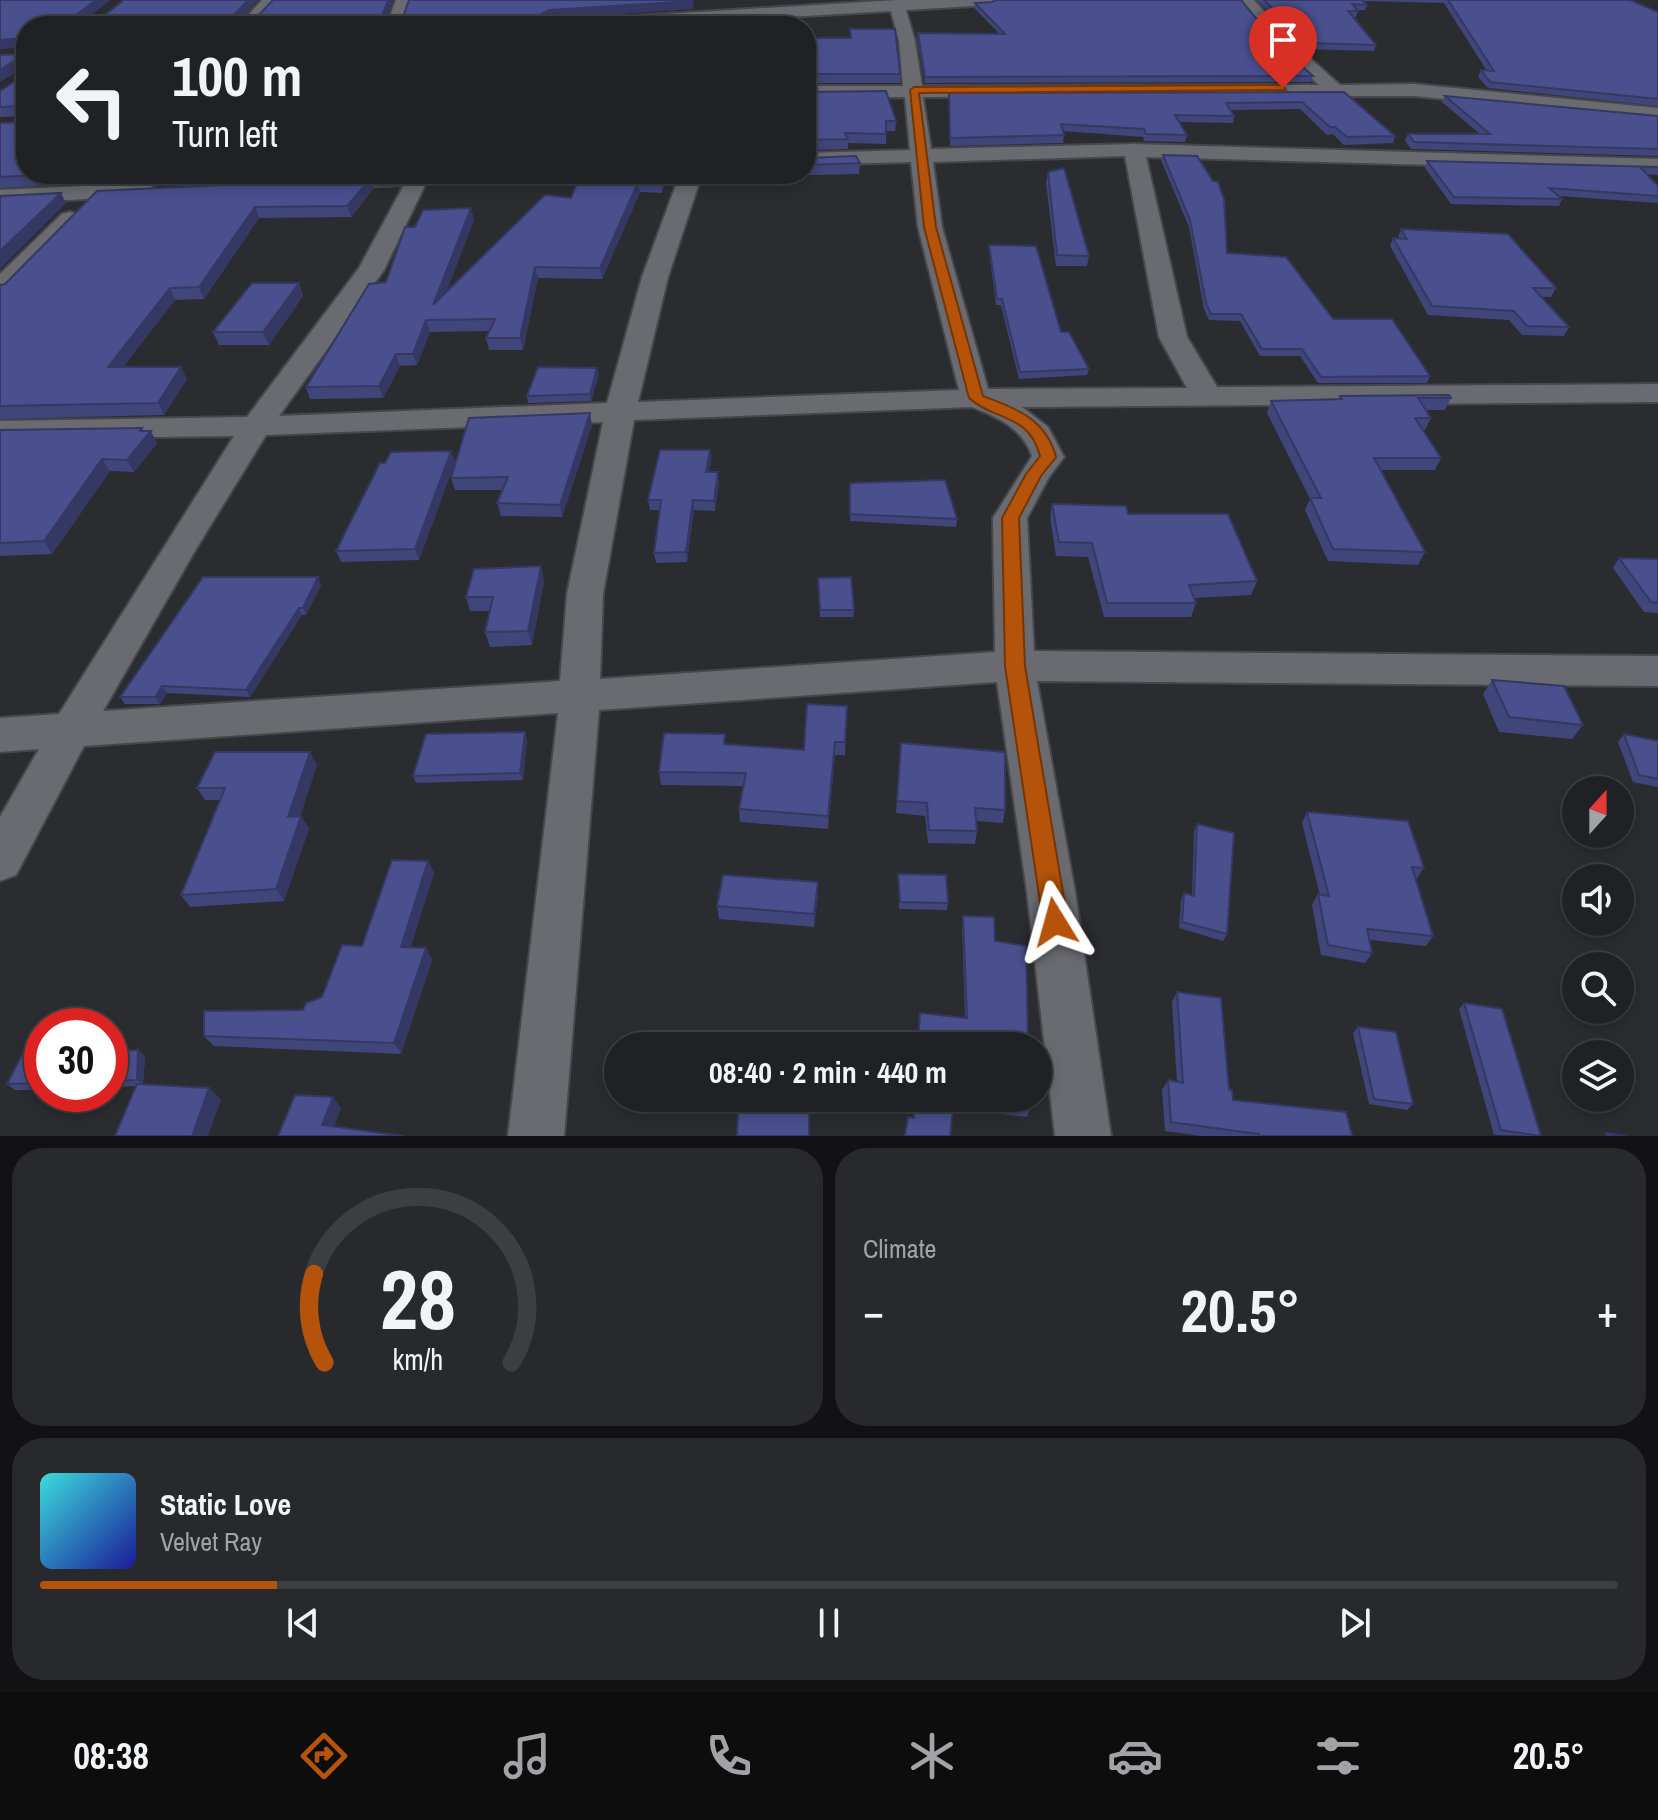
<!DOCTYPE html>
<meta charset="utf-8">
<style>
body{margin:0;font-family:"Archivo Narrow",sans-serif;background:#28292c;color:#f1f3f6;height:100vh;display:flex;flex-direction:column;font-size:30px;white-space:nowrap}
*{box-sizing:border-box;margin:0}
p{font-size:26px;color:#a2a3a6}
.icon{flex:none;width:44px;height:44px;fill:none;stroke:currentColor;stroke-width:2;stroke-linecap:round;stroke-linejoin:round}
.map{position:relative;height:1136px;overflow:hidden}
.panel{display:flex;flex-direction:column;gap:12px;padding:12px;background:#121214;flex:1}
.panel>*{flex:none}
.guide{position:absolute;left:16px;top:16px;width:800px;height:168px;border-radius:32px;box-shadow:0 4px 12px #0003,0 0 0 2px #3d3e41;background:#202124;color:#f1f3f6;overflow:hidden}
.needle{width:52px;rotate:21deg}
.tools{position:absolute;left:1562px;top:776px;display:grid;gap:16px}
.tools a{display:grid;place-items:center;width:72px;height:72px;border-radius:50%;background:#202124;box-shadow:0 4px 12px #0003,0 0 0 2px #3d3e41;font-size:40px}
.speed{position:absolute;left:24px;top:1008px;display:flex;gap:16px;font-size:40px;font-weight:700;text-align:center}
.speed>*{display:grid;place-content:center;width:104px;height:104px;border-radius:50%;background:#202124;box-shadow:0 4px 12px #0003,0 0 0 2px #3d3e41;line-height:1}
.speed .limit{border:12px solid #d22;background:#fff;color:#111}
.pin{position:absolute;display:grid;place-items:center;width:68px;height:68px;color:#fff;margin:-82px -34px;border-radius:50% 50% 50% 0;rotate:-45deg;box-shadow:0 0 8px #0007}
.pin .icon{rotate:45deg}
.me{position:absolute;width:88px;margin:-44px;rotate:352deg;stroke-linejoin:round;filter:drop-shadow(0 0 6px #0008)}
.turn{display:flex;align-items:center;gap:28px;height:168px;padding:0 24px;font-size:36px}
.turn .icon{width:104px;height:104px;stroke-width:2.5}
.turn b{display:block;font-size:56px;line-height:68px}
.big{font-size:60px;font-weight:700;line-height:1.1}
.panel .card{flex:1;display:flex;flex-direction:column;justify-content:center;gap:12px;min-width:0;padding:0 28px;border-radius:32px;background:#28292c}
.panel .dial{align-items:center;gap:0}
.dial svg{height:208px;overflow:visible;fill:none;stroke:#3d3e41;stroke-width:7;stroke-linecap:round;text-anchor:middle}
.dial text{fill:#f1f3f6;stroke:none}
.song{display:flex;align-items:center;gap:24px}
.cover{width:96px;height:96px;border-radius:12px;background:linear-gradient(135deg,hsl(180 70% 55%),hsl(240 70% 35%))}
.played{height:8px;border-radius:4px;background:linear-gradient(90deg,#b45309 15%,#3d3e41 15%)}
.keys{display:flex;justify-content:space-around;direction:ltr}
.heat{display:flex;justify-content:space-between;align-items:center;font-size:44px;direction:ltr}
.panel .tiles{flex:1;display:grid;gap:12px;grid-template-columns:1fr 1fr}
.card:last-child{grid-column:span 2}
.trip{position:absolute;left:604px;top:1032px;width:448px;height:80px;border-radius:40px;background:#202124;box-shadow:0 4px 12px #0003,0 0 0 2px #3d3e41;font-weight:700;line-height:80px;text-align:center}
.tab-bar{display:flex;height:128px;justify-content:space-around;align-items:center;background:#0d0d0e;color:#a2a3a6}
.tab-bar .icon{width:56px;height:56px}
.tab-bar .on{color:#b45309}
.tab-bar b{font-size:36px;color:#f1f3f6}
.map>svg:first-child{display:block}
</style>
<div class="map">
<svg width="1658" height="1136" viewBox="0 0 1658 1136">
<rect width="100%" height="100%" fill="#2b2c30"/>
<g fill="none" stroke-linecap="round" stroke-linejoin="round">
<defs>
<g id="minor">
<path d="M262,0H279L255,26H238Z"/>
<path d="M396,0H412L402,26H386Z"/>
<path d="M897,0H998L990,5L906,10L915,41L922,86L1319,85L1280,50L1238,0H1254L1292,42L1340,85L1414,84L1658,108V120L1414,96L923,97L931,149L1134,144L1658,159V171L1146,157L1187,337L1217,387L1658,384V402L1022,407L1048,427L1064,457L1049,477L1027,518L1034,651L1658,656V686L1037,681L1075,892L1111,1136H1055L1027,892L997,682L599,710L564,1136H508L558,713L84,746L16,875L0,881V817L39,749L0,752V718L59,714L234,436L0,439V421L247,417L359,268L404,185L321,189L310,182C321,169 471,174 498,174L487,181L426,183L384,270L279,416L607,403L642,277L680,174H702L668,277L638,402L959,390L918,227L911,162L806,165V153L910,150L905,97L806,98V86H903L899,41L891,11L633,26H543L551,21ZM1125,156L1159,337L1187,388L988,389L942,227L933,162ZM972,407C999,418 1022,428 1032,456L993,518L995,652L600,679L603,594L634,420ZM603,422L567,594L560,681L103,711L196,549L266,435Z"/>
<path d="M146,183L157,190L154,195L0,204V190Z"/>
<path d="M70,212L78,214L82,219L78,224L9,293L0,296V274L62,214Z"/>
</g>
</defs>
<!-- minor casing -->
<use href="#minor" stroke="#46474b" stroke-width="4"/>
<!-- minor -->
<use href="#minor" fill="#6a6b70" fill-rule="evenodd"/>
</g>
<!-- wall -->
<g fill="#40457a">
<path d="M0,0H110L85,20H98L124,0H258L240,20H254L273,0H393L386,19L402,20L694,9L551,18L548,20L704,26H26V174H284L115,182L112,176L104,174L87,183L0,188V123L23,122V116L0,117V91L23,76L24,67L0,82L25,51L24,47L0,49Z"/>
<path d="M1257,0H1630L1658,12V106L1488,88L1478,77L1481,70L1487,71L1444,3L1362,1L1367,5L1365,10H1357L1358,11L1356,17H1353L1376,45L1374,51L1304,49Z"/>
<path d="M992,2L1279,46L1313,76L1311,82L925,83L917,38L918,33H999L975,9V3Z"/>
<path d="M850,29L900,74V83H806V38H850Z"/>
<path d="M806,92L896,121L895,131H886V144L848,143V149L806,150Z"/>
<path d="M1344,92L1395,136L1393,143L1344,145L1333,134L1327,135L1300,109L1230,110L1234,116L1233,123L1179,122L1187,135L1185,142L1144,141L1143,137L1063,131L1064,135L1063,143L950,146L949,93Z"/>
<path d="M1445,96L1658,116V156L1411,149L1405,141L1408,134H1480L1442,102Z"/>
<path d="M1163,155L1227,253L1333,319L1430,376L1427,383H1318L1300,356H1260L1240,321L1209,320L1204,309L1189,227L1161,160Z"/>
<path d="M806,158L860,163L859,174L721,177V181L703,182L702,174H806Z"/>
<path d="M1427,161L1658,167V175L1647,174L1658,186V203L1559,196L1562,199L1559,206L1451,204L1425,168Z"/>
<path d="M1048,172L1089,256L1087,266H1056L1046,182Z"/>
<path d="M581,174H677L674,183H665L662,193L640,192L602,279L538,278L523,350H489L486,338L489,331L430,332L417,365L400,366L383,398L310,399L306,387L386,282L415,227L474,219L446,293L571,198Z"/>
<path d="M371,178L374,188L351,217L259,218L204,299L175,300L123,367L187,379L164,415L0,419V285L5,284L97,191Z"/>
<path d="M1401,229L1556,288L1551,297H1541L1569,327L1564,336L1522,335L1509,320L1428,315L1390,246L1393,238H1398Z"/>
<path d="M989,245L1061,332L1089,369L1087,375L1019,379L1001,305H996L989,251Z"/>
<path d="M299,283L303,296L269,345H219L213,332Z"/>
<path d="M597,368L599,374L591,401L528,403L527,396Z"/>
<path d="M1340,396L1451,398L1445,410H1425L1431,418L1425,430H1423L1441,458L1435,470H1381L1425,552L1418,565L1328,561L1305,510L1310,499L1267,413L1271,401L1338,399Z"/>
<path d="M592,425L562,517L501,516L497,503L503,490H455L451,478Z"/>
<path d="M0,430L144,431L157,443L134,472L110,471L52,554L0,556Z"/>
<path d="M710,450L711,460L709,472L719,482L715,511L694,510L687,562L656,563L654,553L660,510H650L648,500Z"/>
<path d="M455,462L419,560L341,562L336,551Z"/>
<path d="M850,483L957,519L956,527L850,521Z"/>
<path d="M1052,504L1128,514L1257,581L1251,595L1194,598L1196,603L1191,617H1104L1088,557L1056,556L1050,517Z"/>
<path d="M1619,558L1658,559V613L1644,612L1613,568Z"/>
<path d="M318,577L321,585L306,615H302L250,697L167,693L160,704H125L120,697Z"/>
<path d="M818,578L854,610L853,617H820Z"/>
<path d="M544,581L532,645L490,647L485,632L490,611H470L466,597Z"/>
<path d="M1492,680L1583,725L1572,739L1499,732L1483,694Z"/>
<path d="M847,706L845,755H835L828,829L740,822L739,809L743,786L661,785L659,772L726,744L804,750Z"/>
<path d="M1624,734L1658,741V787L1633,782L1618,742Z"/>
<path d="M527,739L523,780L416,783L413,776Z"/>
<path d="M901,743L1005,810L1003,823L977,821V831L975,844L928,843L925,816L896,813Z"/>
<path d="M317,765L300,816L309,828L284,901L190,907L181,895L220,800H205L197,788Z"/>
<path d="M1307,812L1424,868L1417,878H1415L1433,936L1426,946L1370,940L1372,953L1365,963L1321,955L1312,905L1318,894L1320,895L1302,823Z"/>
<path d="M1197,824L1227,934L1223,941L1179,928L1181,900L1184,893L1192,895L1194,831Z"/>
<path d="M428,861L434,873L410,948H426L432,960L401,1054L214,1046L204,1036L303,1010L322,997Z"/>
<path d="M898,874L948,903L947,910L899,909Z"/>
<path d="M818,895L814,927L719,919L717,906Z"/>
<path d="M963,916L995,941L1028,1046H917L920,1013L965,1018L962,926Z"/>
<path d="M1177,992L1233,1100L1352,1136H1201L1165,1131L1162,1090L1168,1080L1177,1082L1172,1002Z"/>
<path d="M1464,1003L1541,1136L1494,1135L1459,1009Z"/>
<path d="M1358,1027L1413,1104L1407,1110L1369,1104L1353,1033Z"/>
<path d="M138,1050L145,1056L143,1084L209,1088L221,1100L136,1086L110,1087V1051Z"/>
<path d="M42,1053V1090H15L7,1084Z"/>
<path d="M914,1098H1029L1030,1108L1027,1117L953,1108L950,1136L913,1118Z"/>
</g>
<!-- shaded-wall -->
<g fill="#343863">
<path d="M96,0H110L80,24L76,20V15Z"/>
<path d="M248,0H258L236,24L233,20V16Z"/>
<path d="M388,0H393L384,26L381,19Z"/>
<path d="M693,1L694,9L551,18L541,23L539,19L540,15L549,10Z"/>
<path d="M22,38L26,47L0,49V40Z"/>
<path d="M20,57L24,66L0,82V70Z"/>
<path d="M83,174H104L87,183Z"/>
<path d="M664,174L665,183L662,193L661,182Z"/>
<path d="M371,178L374,188L351,217L347,206Z"/>
<path d="M638,182L640,192L602,279L600,268Z"/>
<path d="M61,193L66,203L0,269V251Z"/>
<path d="M255,207L259,218L204,299L199,287Z"/>
<path d="M471,208L474,219L437,316L433,305Z"/>
<path d="M535,267L538,278L523,350L520,338Z"/>
<path d="M299,283L303,296L269,345L263,332Z"/>
<path d="M170,288L175,300L114,379L108,367Z"/>
<path d="M426,320L430,332L417,365L413,354Z"/>
<path d="M396,354L400,366L383,398L379,386Z"/>
<path d="M181,367L187,379L164,415L158,403Z"/>
<path d="M597,368L599,374L591,401L590,394Z"/>
<path d="M590,413L592,425L562,517L560,505Z"/>
<path d="M142,428L146,436L151,431L157,443L134,472L127,460Z"/>
<path d="M710,450L711,460L707,482L706,472Z"/>
<path d="M451,451L455,462L419,560L415,549Z"/>
<path d="M102,459L110,471L52,554L44,541Z"/>
<path d="M718,472L719,482L715,511L714,501Z"/>
<path d="M693,500L694,510L687,562L686,552Z"/>
<path d="M541,566L544,581L532,645L528,631Z"/>
<path d="M318,577L321,585L306,615L303,608Z"/>
<path d="M299,608L302,615L250,697L246,690Z"/>
<path d="M162,686L167,693L160,704L155,697Z"/>
<path d="M525,732L527,739L523,780L520,773Z"/>
<path d="M835,742V755L828,829V816Z"/>
<path d="M310,752L317,765L296,829L288,817Z"/>
<path d="M301,816L309,828L284,901L276,889Z"/>
<path d="M428,861L434,873L407,959L401,947Z"/>
<path d="M818,882V895L814,927V914Z"/>
<path d="M426,948L432,960L401,1054L394,1043Z"/>
<path d="M138,1050L145,1056L143,1086L137,1080Z"/>
<path d="M209,1088L221,1100L208,1136H192Z"/>
<path d="M333,1097L341,1108L331,1136L322,1125Z"/>
</g>
<!-- building -->
<g fill="#4a508e" stroke="#343863" stroke-width="2">
<path d="M0,0H96L76,15V20H98L124,0H248L233,16V20H254L273,0H388L381,19L402,20L409,0H693V1L549,10L540,15L539,19L632,21L700,17L704,26H26V174H58L0,177V123L23,122V106L0,107V91L23,76L24,58L20,57L0,70V55L22,54L25,51L22,38L0,40Z"/>
<path d="M996,0H1241L1279,46L1313,76L925,77L918,33L1005,34L975,3L992,2Z"/>
<path d="M1264,0H1362L1367,5L1352,4L1358,11H1348L1376,45L1306,43Z"/>
<path d="M1448,0H1630L1658,12V99L1490,82L1481,70L1494,71Z"/>
<path d="M850,29H895L900,74H806V38H851Z"/>
<path d="M886,91L896,121H886V134L845,133L848,139L806,140V92Z"/>
<path d="M1344,92L1395,136L1347,137L1335,127H1330L1302,102L1226,103L1234,116L1175,115L1187,135L1146,134L1144,129L1061,124L1064,135L950,138L949,93Z"/>
<path d="M1445,96L1658,116V149L1414,142L1408,134H1490Z"/>
<path d="M1163,155L1197,156L1213,181L1218,182L1224,199L1227,253L1286,257L1333,319H1392L1430,376L1321,377L1302,349H1262L1241,314H1211L1206,303L1190,220Z"/>
<path d="M856,156L860,163L806,165V158Z"/>
<path d="M1427,161L1658,167H1640L1658,186V196L1549,188L1562,199L1454,197Z"/>
<path d="M1064,168L1089,256L1057,255L1048,172Z"/>
<path d="M581,174H663L661,182H638L600,268L535,267L520,338H486L495,319L426,320L413,354H396L379,386L306,387L369,284L386,282L405,227H415L423,210L471,208L433,305L545,195L571,198Z"/>
<path d="M371,178L347,206L255,207L199,287L170,288L108,367H181L158,403L0,406V285L5,284L97,191Z"/>
<path d="M61,193L0,251V196Z"/>
<path d="M1401,229L1508,234L1556,288H1533L1569,327L1527,326L1514,311L1432,306L1393,238L1407,239Z"/>
<path d="M989,245L1036,246L1061,332H1069L1089,369L1020,372L1002,299H997Z"/>
<path d="M252,283H299L263,332H213Z"/>
<path d="M538,367L597,368L590,394L527,396Z"/>
<path d="M1449,395L1451,398H1418L1431,418H1415L1441,458H1374L1425,552L1333,549L1310,498H1321L1271,401L1342,399L1340,396Z"/>
<path d="M590,413L560,505L497,503L508,477L451,478L469,418Z"/>
<path d="M142,428L140,431H151L127,460L102,459L44,541L0,543V430Z"/>
<path d="M660,450H710L706,472H718L714,501L693,500L686,552L654,553L661,500H648Z"/>
<path d="M451,451L415,549L336,551L380,463H385L391,452Z"/>
<path d="M945,480L957,519L850,514V483Z"/>
<path d="M1052,504L1126,506L1128,514H1228L1257,581L1189,585L1196,603H1107L1092,543L1059,542Z"/>
<path d="M1619,558L1658,559V603L1651,602Z"/>
<path d="M541,566L528,631L485,632L493,597H466L474,569Z"/>
<path d="M203,577H318L303,608H299L246,690L162,686L155,697H120Z"/>
<path d="M851,577L854,610H820L818,578Z"/>
<path d="M1492,680L1564,686L1583,725L1509,717Z"/>
<path d="M807,704L847,706L845,742H835L828,816L739,809L746,773L659,772L664,733L725,734L724,744L804,750Z"/>
<path d="M525,732L520,773L413,776L426,734Z"/>
<path d="M1624,734L1658,741V779L1639,775Z"/>
<path d="M901,743L1005,752V810L975,808L977,831L929,830L927,803L897,801Z"/>
<path d="M215,752H310L288,817L301,816L276,889L181,895L225,788H197Z"/>
<path d="M1307,812L1408,821L1424,868L1412,867L1433,936L1367,929L1372,953L1328,945L1318,894L1329,896Z"/>
<path d="M1197,824L1234,833L1227,934L1182,922L1184,893L1194,896Z"/>
<path d="M392,860L428,861L401,947L426,948L394,1043L204,1036V1011L303,1010L306,1003L322,997L342,945L362,946Z"/>
<path d="M898,874L946,875L948,903L900,902Z"/>
<path d="M723,875L818,882L814,914L717,906Z"/>
<path d="M963,916L994,917L995,941L1026,946L1028,1046H918L920,1013L967,1018Z"/>
<path d="M1177,992L1221,998L1229,1090H1232L1233,1100L1346,1112L1352,1136H1259V1134L1171,1122L1168,1080L1183,1083Z"/>
<path d="M1464,1003L1502,1009L1541,1136L1501,1130Z"/>
<path d="M1358,1027L1396,1032L1413,1104L1374,1099Z"/>
<path d="M138,1050L137,1080L110,1081V1051Z"/>
<path d="M23,1053H42V1083L7,1084Z"/>
<path d="M137,1084L209,1088L192,1136H115Z"/>
<path d="M295,1095L333,1097L322,1125L403,1136H278Z"/>
<path d="M915,1098H1029L1030,1108L954,1099L950,1136H905L908,1117L914,1118Z"/>
<path d="M738,1112H809V1136H737Z"/>
<path d="M1606,1133L1626,1136H1607Z"/>
</g>
<!-- route -->
<path fill="#b45309" stroke="#753606" stroke-width="2" d="M1283,85L1286,90L919,93L936,227L983,396C1017,409 1046,419 1056,457L1041,476L1019,518L1025,666L1068,922L1064,930L1055,934L1046,930L1043,922L1005,666L1002,518L1026,474L1040,456C1029,413 994,421 969,398L924,227L910,90L914,87Z"/>
</svg>
<div class="tools">
<a><svg class="needle" viewBox="-14 -14 28 28"><path d="M0-13l5 13h-10z" fill="#e53935"/><path d="M0 13l5-13h-10z" fill="#a2a3a6"/></svg></a>
<a><svg class="icon" aria-label="sound" viewBox="0 0 24 24"><path d="M4 9h4l5-4v14l-5-4H4zM17 9q2 3 0 6"/></svg></a>
<a><svg class="icon" aria-label="search" viewBox="0 0 24 24"><circle cx="10" cy="10" r="6"/><path d="M15 15l6 6"/></svg></a>
<a><svg class="icon" aria-label="layers" viewBox="0 0 24 24"><path d="M12 4l9 5-9 5-9-5zM3 14l9 5 9-5"/></svg></a>
</div>
<div class="speed"><div class="limit">30</div></div>
<div class="pin" style="left:1283px;top:88px;background:#d93025"><svg class="icon" aria-label="arrive" viewBox="0 0 24 24"><path d="M6 21V4h12l-3 4 3 4H6"/></svg></div>
<svg class="me" style="left:1055px;top:922px" viewBox="-20 -20 40 40"><path d="M0-17L14 15 0 8-14 15z" fill="#b45309" stroke="#fff" stroke-width="4"/></svg>
<div class="trip">08:40 · 2 min · 440 m</div>
<div class="guide">
<div class="turn"><svg class="icon" aria-label="left" viewBox="0 0 24 24"><path d="M17 20v-9H6M10 6l-5 5 5 5"/></svg><div><b>100 m</b>Turn left</div></div>
</div>
</div>
<section class="panel">
<div class="tiles">
<div class="card dial"><svg viewBox="0 0 100 80">
<path d="M14 69A42 42 0 1 1 86 69"/>
<path d="M14 69A42 42 0 0 1 10 35" stroke="#b45309"/>
<text x="50" y="56" font-size="32" font-weight="700">28</text>
<text x="50" y="72" font-size="11">km/h</text>
</svg></div>
<div class="card"><p>Climate</p>
<div class="heat"><a>−</a><b class="big">20.5°</b><a>+</a></div>
</div>
<div class="card">
<div class="song"><i class="cover"></i><div><b>Static Love</b><p>Velvet Ray</p></div></div>
<div class="played"></div>
<div class="keys"><svg class="icon" aria-label="previous" viewBox="0 0 24 24"><path d="M18 5L8 12l10 7zM5 5v14"/></svg><svg class="icon" aria-label="pause" viewBox="0 0 24 24"><path d="M8 5v14M16 5v14"/></svg><svg class="icon" aria-label="next" viewBox="0 0 24 24"><path d="M6 5l10 7-10 7zM19 5v14"/></svg></div>
</div>
</div>
</section>
<nav class="tab-bar">
<b>08:38</b>
<svg class="icon on" aria-label="directions" viewBox="0 0 24 24"><path d="M12 3l9 9-9 9-9-9zM9 14v-3h6M13 9l2 2-2 2"/></svg>
<svg class="icon" aria-label="music" viewBox="0 0 24 24"><path d="M9 18V5l10-2v13"/><circle cx="6" cy="18" r="3"/><circle cx="16" cy="16" r="3"/></svg>
<svg class="icon" aria-label="phone" viewBox="0 0 24 24"><path d="M5 4h4l2 5-3 2q2 4 5 5l2-3 5 2v4C11 20 4 13 5 4z"/></svg>
<svg class="icon" aria-label="climate" viewBox="0 0 24 24"><path d="M12 3v18M4 7l16 10M4 17L20 7"/></svg>
<svg class="icon" aria-label="car" viewBox="0 0 24 24"><path d="M5 17H2v-5l4-1 3-4h7l3 4 3 1v5h-3M9 17h6M6 11h13"/><circle cx="7" cy="17" r="2"/><circle cx="17" cy="17" r="2"/></svg>
<svg class="icon" aria-label="filters" viewBox="0 0 24 24"><path d="M4 7h16M4 17h16"/><circle cx="9" cy="7" r="2"/><circle cx="15" cy="17" r="2"/></svg>
<b>20.5°</b>
</nav>
